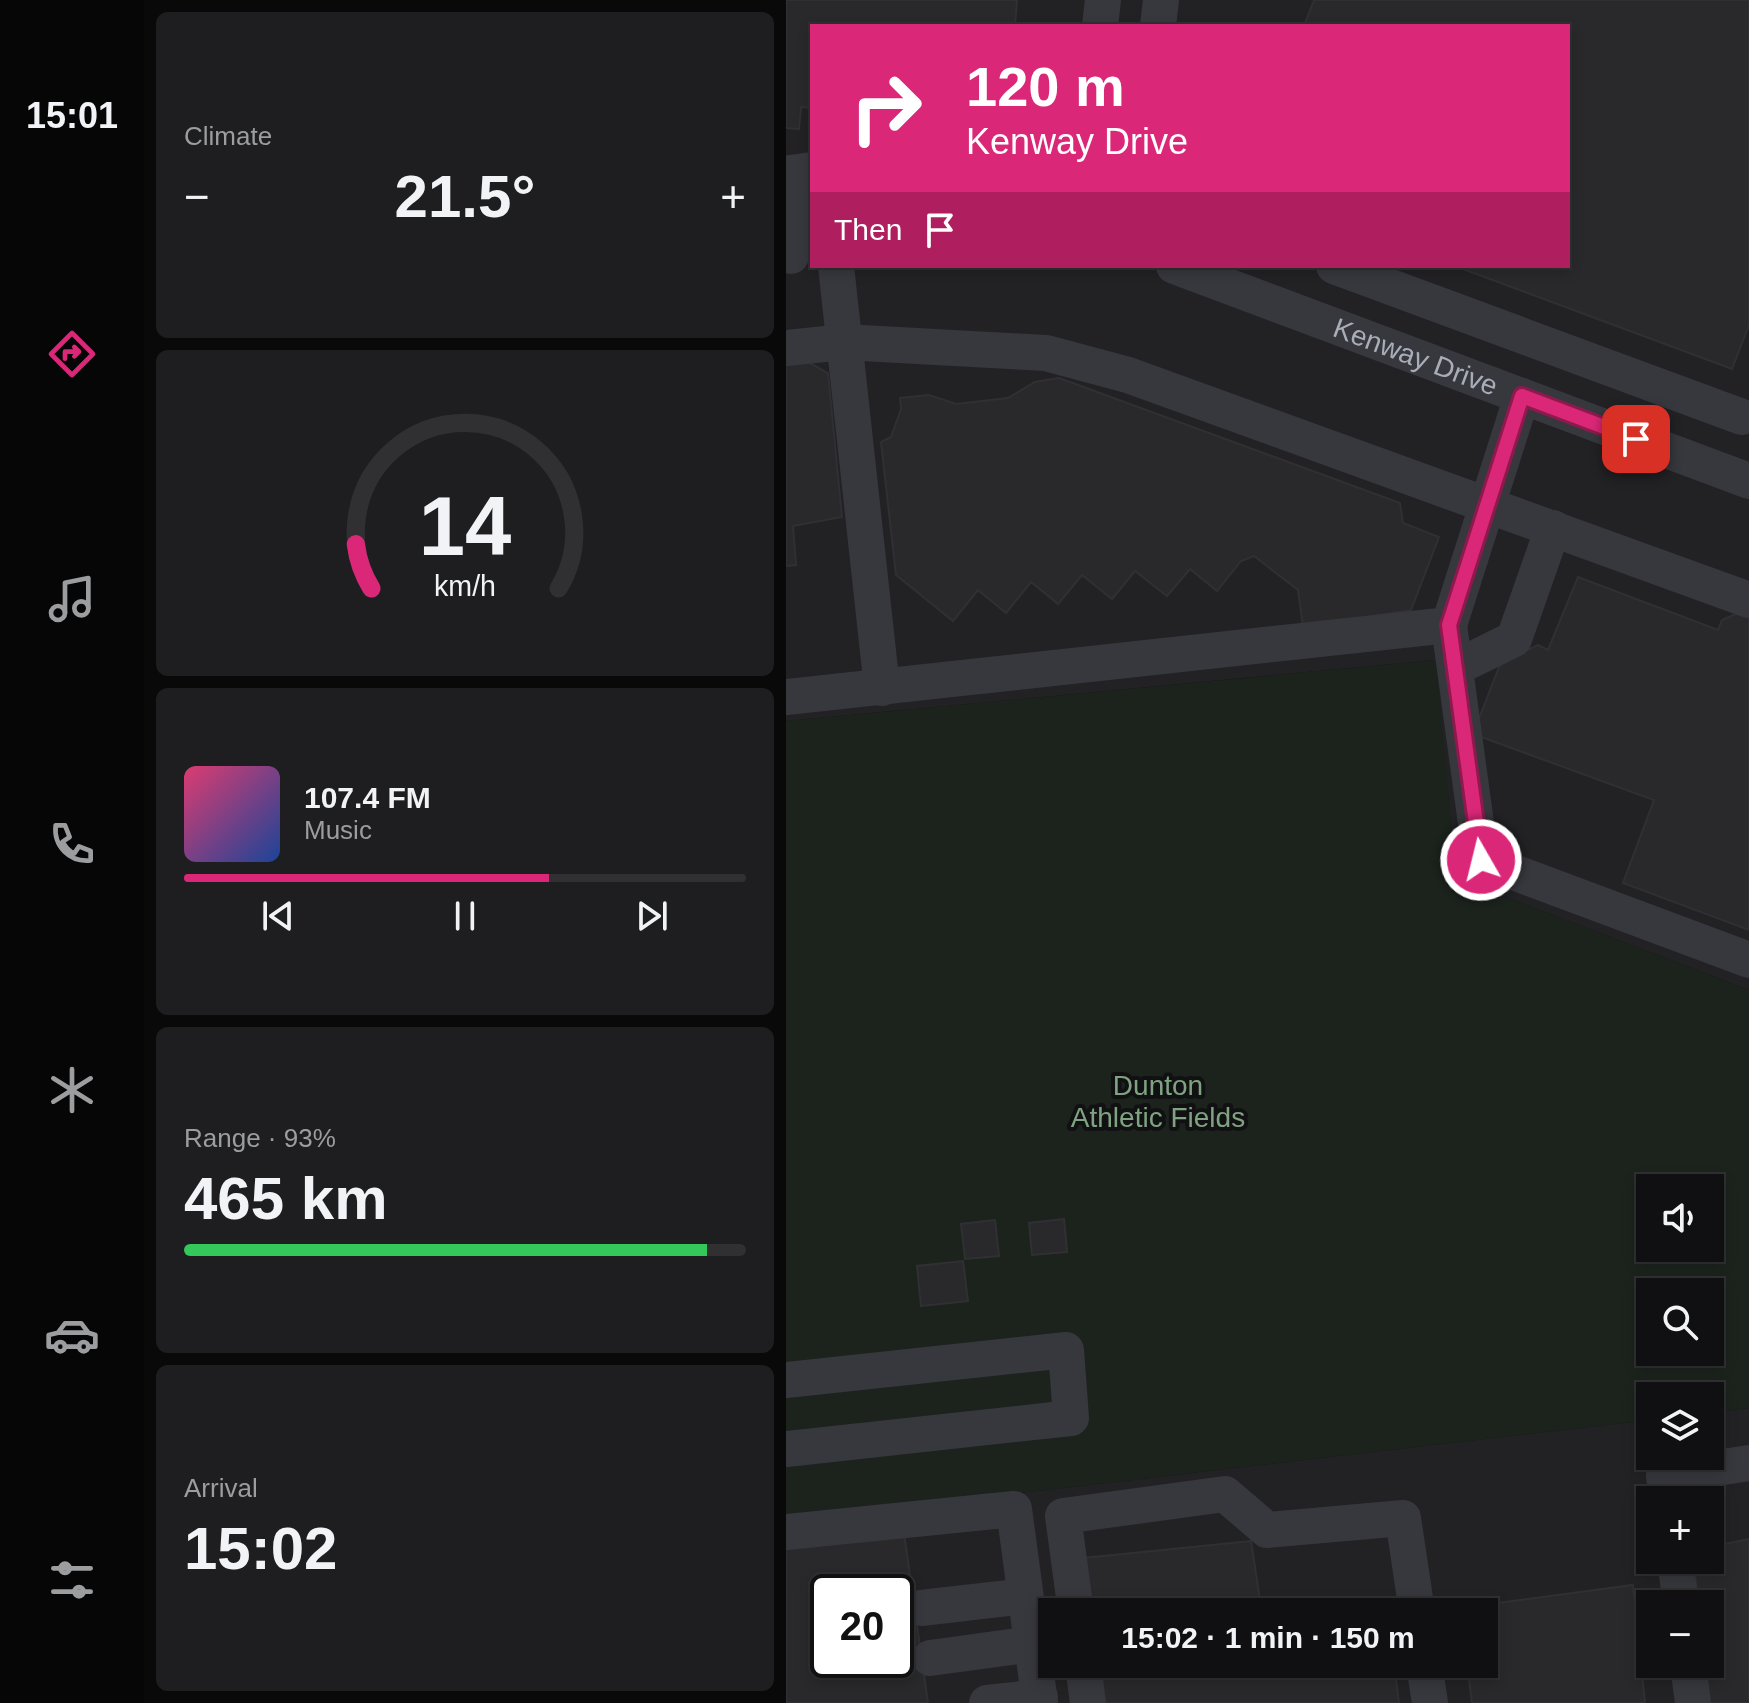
<!DOCTYPE html>
<meta charset="utf-8">
<style>
body{margin:0;font-family:Helvetica,sans-serif;background:#1e1e20;color:#f1f3f6;height:100vh;display:flex;flex-direction:column;font-size:30px;white-space:nowrap}
*{box-sizing:border-box;margin:0}
p{font-size:26px;color:#9c9d9f}
.icon{flex:none;width:44px;height:44px;fill:none;stroke:currentColor;stroke-width:2;stroke-linecap:round;stroke-linejoin:round}
.map{position:relative;flex:1;overflow:hidden}
.drawer{display:flex;flex-direction:column;gap:12px;padding:12px;background:#09090a;width:642px}
.drawer>*{flex:none}
.guide{position:absolute;left:24px;top:24px;width:760px;height:244px;border-radius:0px;box-shadow:0 4px 12px #0003,0 0 0 2px #303032;background:#db2777;color:#fff;overflow:hidden}
.controls{position:absolute;left:850px;top:1174px;display:grid;gap:16px}
.controls a{display:grid;place-items:center;width:88px;height:88px;border-radius:0px;background:#101012;box-shadow:0 4px 12px #0003,0 0 0 2px #303032;font-size:40px}
.speed{position:absolute;left:24px;top:1574px;display:flex;gap:16px;font-size:40px;font-weight:700;text-align:center}
.speed>*{display:grid;place-content:center;width:104px;height:104px;border-radius:50%;background:#101012;box-shadow:0 4px 12px #0003,0 0 0 2px #303032;line-height:1}
.speed .limit{border:4px solid #111;border-radius:12px;background:#fff;color:#111}
.pin{position:absolute;display:grid;place-items:center;width:68px;height:68px;color:#fff;margin:-34px;border-radius:16px;box-shadow:0 4px 12px #0006}
.me{position:absolute;width:88px;margin:-44px;rotate:352deg;stroke-linejoin:round;filter:drop-shadow(0 0 6px #0008)}
.turn{display:flex;align-items:center;gap:28px;height:168px;padding:0 24px;font-size:36px}
.turn .icon{width:104px;height:104px;stroke-width:2.5}
.turn b{display:block;font-size:56px;line-height:68px}
.then{display:flex;align-items:center;height:76px;padding:0 24px;background:#0003;gap:16px;font-size:30px}
.big{font-size:60px;font-weight:700;line-height:1.1}
.drawer .tile{flex:1;display:flex;flex-direction:column;justify-content:center;gap:12px;min-width:0;padding:0 28px;border-radius:12px;background:#1e1e20}
.drawer .dial{align-items:center;gap:0}
.dial svg{height:208px;overflow:visible;fill:none;stroke:#303032;stroke-width:7;stroke-linecap:round;text-anchor:middle}
.dial text{fill:#f1f3f6;stroke:none}
.song{display:flex;align-items:center;gap:24px}
.cover{width:96px;height:96px;border-radius:12px;background:linear-gradient(135deg,hsl(340 70% 55%),hsl(220 70% 35%))}
.played{height:8px;border-radius:4px;background:linear-gradient(90deg,#db2777 65%,#303032 65%)}
.keys{display:flex;justify-content:space-around;direction:ltr}
.heat{display:flex;justify-content:space-between;align-items:center;font-size:44px;direction:ltr}
.charge{height:12px;border-radius:6px;background:linear-gradient(90deg,#34c759 93%,#303032 0)}
.trip{position:absolute;left:252px;top:1598px;width:460px;height:80px;border-radius:0px;background:#101012;box-shadow:0 4px 12px #0003,0 0 0 2px #303032;font-weight:700;line-height:80px;text-align:center}
main{display:flex;flex:1;min-height:0}
.tabs{display:flex;flex-direction:column;width:144px;justify-content:space-around;align-items:center;background:#060607;color:#9c9d9f}
.tabs .icon{width:56px;height:56px}
.tabs .on{color:#db2777}
.tabs b{font-size:36px;color:#f1f3f6}
.map>svg:first-child{display:block}
</style>
<main>
<nav class="tabs">
<b>15:01</b>
<svg class="icon on" aria-label="directions" viewBox="0 0 24 24"><path d="M12 3l9 9-9 9-9-9zM9 14v-3h6M13 9l2 2-2 2"/></svg>
<svg class="icon" aria-label="music" viewBox="0 0 24 24"><path d="M9 18V5l10-2v13"/><circle cx="6" cy="18" r="3"/><circle cx="16" cy="16" r="3"/></svg>
<svg class="icon" aria-label="phone" viewBox="0 0 24 24"><path d="M5 4h4l2 5-3 2q2 4 5 5l2-3 5 2v4C11 20 4 13 5 4z"/></svg>
<svg class="icon" aria-label="climate" viewBox="0 0 24 24"><path d="M12 3v18M4 7l16 10M4 17L20 7"/></svg>
<svg class="icon" aria-label="car" viewBox="0 0 24 24"><path d="M5 17H2v-5l4-1 3-4h7l3 4 3 1v5h-3M9 17h6M6 11h13"/><circle cx="7" cy="17" r="2"/><circle cx="17" cy="17" r="2"/></svg>
<svg class="icon" aria-label="filters" viewBox="0 0 24 24"><path d="M4 7h16M4 17h16"/><circle cx="9" cy="7" r="2"/><circle cx="15" cy="17" r="2"/></svg>
</nav>
<section class="drawer">
<div class="tile"><p>Climate</p>
<div class="heat"><a>−</a><b class="big">21.5°</b><a>+</a></div>
</div>
<div class="tile dial"><svg viewBox="0 0 100 80">
<path d="M14 69A42 42 0 1 1 86 69"/>
<path d="M14 69A42 42 0 0 1 8 52" stroke="#db2777"/>
<text x="50" y="56" font-size="32" font-weight="700">14</text>
<text x="50" y="72" font-size="11">km/h</text>
</svg></div>
<div class="tile">
<div class="song"><i class="cover"></i><div><b>107.4 FM</b><p>Music</p></div></div>
<div class="played"></div>
<div class="keys"><svg class="icon" aria-label="previous" viewBox="0 0 24 24"><path d="M18 5L8 12l10 7zM5 5v14"/></svg><svg class="icon" aria-label="pause" viewBox="0 0 24 24"><path d="M8 5v14M16 5v14"/></svg><svg class="icon" aria-label="next" viewBox="0 0 24 24"><path d="M6 5l10 7-10 7zM19 5v14"/></svg></div>
</div>
<div class="tile"><p>Range · 93%</p><b class="big">465 km</b><div class="charge"></div></div>
<div class="tile"><p>Arrival</p><b class="big">15:02</b></div>
</section>
<div class="map">
<svg width="963" height="1703" viewBox="0 0 963 1703">
<rect width="100%" height="100%" fill="#161618"/>
<!-- built -->
<g fill="#222225" fill-rule="evenodd">
<path d="M0,0H963V990L670,878L649,660L0,721ZM26,26H782V266H26Z"/>
<path d="M963,1408V1703H0V1520L864,1420V1456H924V1413ZM864,1500H924V1560H864ZM42,1592H110V1660H42ZM864,1604H924V1664H864ZM266,1612H698V1664H266Z"/>
</g>
<!-- green -->
<path fill="#1c231d" fill-rule="evenodd" d="M650,660L670,878L963,990V1408L924,1413V1396H864V1420L0,1520V721ZM864,1188H924V1248H864ZM864,1292H924V1352H864Z"/>
<!-- building -->
<g fill="#29292c" stroke="#303034" stroke-width="2" fill-rule="evenodd">
<path d="M0,0H231L229,26H26V108L15,107L13,129L0,128Z"/>
<path d="M528,0H963V325L946,369L669,266H782V26H518Z"/>
<path d="M13,357L42,373L56,517L7,526L10,565L0,566V359Z"/>
<path d="M273,378L614,503L617,523L653,537L625,610L517,627L512,590L468,556L455,561L431,591L404,569L381,596L349,571L326,599L296,575L272,604L245,582L220,613L192,590L167,621L110,575L95,442L105,437L115,409L114,398L143,395L170,404L222,398L249,382Z"/>
<path d="M792,577L932,630L936,620L954,612L963,615V930L837,883L868,800L687,734L715,662L752,645L762,650Z"/>
<path d="M278,1219L281,1252L246,1255L243,1223Z"/>
<path d="M209,1220L213,1256L179,1259L175,1224Z"/>
<path d="M177,1261L182,1301L135,1306L131,1266Z"/>
<path d="M118,1533L142,1703H0V1546ZM42,1592H110V1660H42Z"/>
<path d="M963,1539V1703H921L918,1664H924V1604H912L908,1560H924V1547Z"/>
<path d="M465,1541L475,1607L599,1597L601,1612H304L298,1558Z"/>
<path d="M847,1585L859,1703H686L681,1664H698V1612H674V1608Z"/>
<path d="M311,1664H608L613,1703H316Z"/>
</g>
<g fill="none" stroke-linecap="round" stroke-linejoin="round">
<!-- minor -->
<g stroke="#37383d" stroke-width="36">
<path d="M314,26L317,0"/>
<path d="M372,26L375,0"/>
<path d="M5,256L4,173L26,170"/>
<path d="M50,266L96,688"/>
<path id="s1" d="M388,266L963,481"/>
<path d="M548,266L956,417"/>
<path d="M0,348L58,342L260,353L342,375L963,600"/>
<path d="M663,625L695,860L963,960"/>
<path d="M669,668L728,639L767,528"/>
<path d="M0,697L663,625L736,396"/>
<path d="M0,1380L280,1350L285,1418L0,1449"/>
<path d="M881,1500L878,1476L963,1463"/>
<path d="M0,1532L228,1509L254,1703"/>
<path d="M889,1560L895,1604"/>
<path d="M135,1608L239,1596"/>
<path d="M290,1612L277,1516L439,1494L481,1530L617,1518L631,1612"/>
<path d="M144,1658L247,1644"/>
<path d="M297,1664L302,1703"/>
<path d="M638,1664L644,1703"/>
<path d="M902,1664L907,1703"/>
<path d="M201,1703L254,1697"/>
</g>
</g>
<g fill="none" stroke-linecap="round" stroke-linejoin="round">
<defs>
<path id="route" d="M695,860L663,625L736,396L850,439"/>
</defs>
<!-- route casing -->
<use href="#route" stroke="#8e194d" stroke-width="20"/>
<!-- route -->
<use href="#route" stroke="#db2777" stroke-width="14"/>
</g>
<g text-anchor="middle" dominant-baseline="central" stroke-width="8" stroke-linejoin="round" paint-order="stroke">
<!-- street labels -->
<g font-size="28" fill="#a8adb8" stroke="#111113">
<text stroke="none"><textPath href="#s1" startOffset="258">Kenway Drive</textPath></text>
</g>
<!-- park labels -->
<g font-size="28" fill="#7fa381" stroke="#111113">
<text x="372" y="1085">Dunton<tspan x="372" dy="32">Athletic Fields</tspan></text>
</g>
</g>
</svg>
<div class="controls">
<a><svg class="icon" aria-label="sound" viewBox="0 0 24 24"><path d="M4 9h4l5-4v14l-5-4H4zM17 9q2 3 0 6"/></svg></a>
<a><svg class="icon" aria-label="search" viewBox="0 0 24 24"><circle cx="10" cy="10" r="6"/><path d="M15 15l6 6"/></svg></a>
<a><svg class="icon" aria-label="layers" viewBox="0 0 24 24"><path d="M12 4l9 5-9 5-9-5zM3 14l9 5 9-5"/></svg></a>
<a>+</a>
<a>−</a>
</div>
<div class="speed"><div class="limit">20</div></div>
<div class="pin" style="left:850px;top:439px;background:#d93025"><svg class="icon" aria-label="arrive" viewBox="0 0 24 24"><path d="M6 21V4h12l-3 4 3 4H6"/></svg></div>
<svg class="me" style="left:695px;top:860px" viewBox="-20 -20 40 40"><circle r="17" fill="#db2777" stroke="#fff" stroke-width="3"/><path d="M0-11L8 9 0 5-8 9z" fill="#fff"/></svg>
<div class="trip">15:02 · 1 min · 150 m</div>
<div class="guide">
<div class="turn"><svg class="icon" aria-label="right" viewBox="0 0 24 24"><path d="M7 20v-9h11M14 6l5 5-5 5"/></svg><div><b>120 m</b>Kenway Drive</div></div>
<div class="then">Then<svg class="icon" aria-label="arrive" viewBox="0 0 24 24"><path d="M6 21V4h12l-3 4 3 4H6"/></svg></div>
</div>
</div>
</main>
